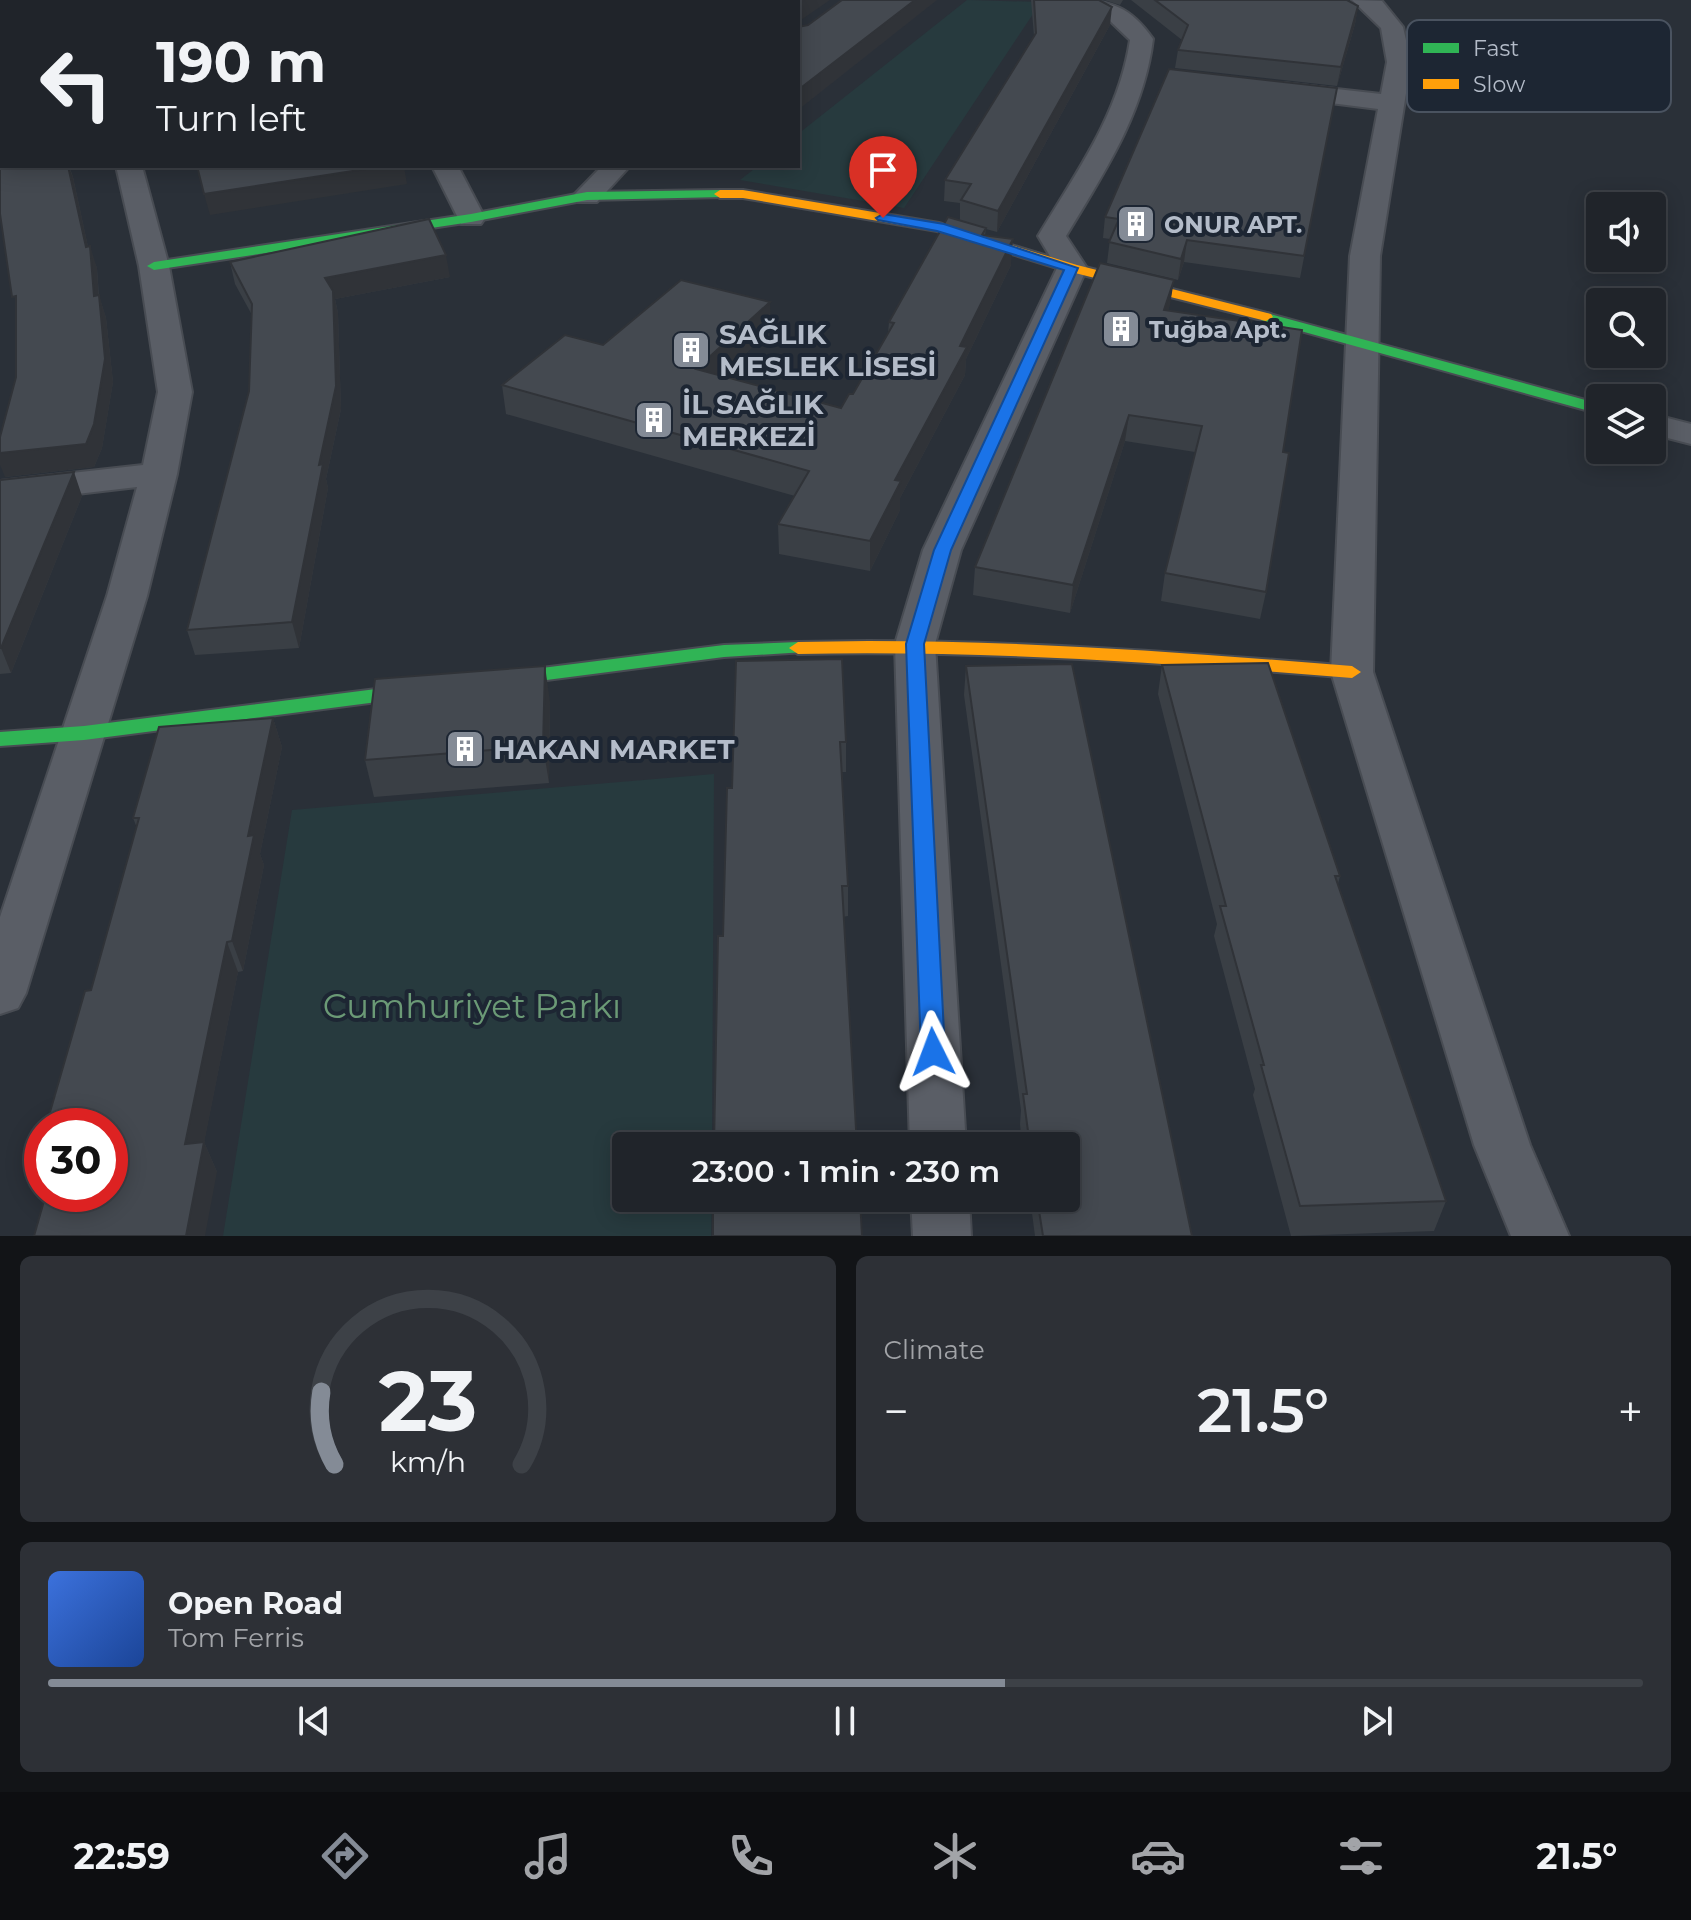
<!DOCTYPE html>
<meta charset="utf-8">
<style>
body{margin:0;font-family:Montserrat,sans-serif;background:#2d3036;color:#f1f3f6;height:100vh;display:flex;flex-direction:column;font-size:30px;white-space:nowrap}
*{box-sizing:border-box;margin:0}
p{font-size:26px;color:#a2a4a8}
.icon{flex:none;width:44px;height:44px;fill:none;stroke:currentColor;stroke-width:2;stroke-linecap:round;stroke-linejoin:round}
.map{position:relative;height:1236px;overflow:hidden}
.panel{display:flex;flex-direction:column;gap:20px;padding:20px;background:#121417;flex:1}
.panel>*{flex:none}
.top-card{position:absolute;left:0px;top:0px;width:800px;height:168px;box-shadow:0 4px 20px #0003,0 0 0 2px #3d4147;background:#20242a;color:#f1f3f6;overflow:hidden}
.tools{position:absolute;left:1586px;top:192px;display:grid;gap:16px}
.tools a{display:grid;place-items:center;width:80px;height:80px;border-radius:8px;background:#20242a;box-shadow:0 4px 20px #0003,0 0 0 2px #3d4147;font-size:40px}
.speed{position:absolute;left:24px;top:1108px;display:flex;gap:16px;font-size:40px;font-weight:700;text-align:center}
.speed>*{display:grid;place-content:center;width:104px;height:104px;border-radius:50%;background:#20242a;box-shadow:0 4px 20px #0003,0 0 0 2px #3d4147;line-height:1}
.speed .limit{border:12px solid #d22;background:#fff;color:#111}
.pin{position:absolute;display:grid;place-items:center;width:68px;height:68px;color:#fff;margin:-82px -34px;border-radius:50% 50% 50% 0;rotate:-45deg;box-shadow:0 0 8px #0007}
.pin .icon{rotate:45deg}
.me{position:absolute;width:88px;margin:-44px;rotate:357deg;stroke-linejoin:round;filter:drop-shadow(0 0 6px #0008)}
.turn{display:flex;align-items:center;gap:28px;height:168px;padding:0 24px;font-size:36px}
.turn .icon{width:104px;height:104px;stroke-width:2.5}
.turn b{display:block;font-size:56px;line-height:68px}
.big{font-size:60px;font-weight:600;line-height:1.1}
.panel .card{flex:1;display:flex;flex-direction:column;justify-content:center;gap:12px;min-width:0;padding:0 28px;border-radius:12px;background:#2d3036}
.panel .dial{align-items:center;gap:0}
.dial svg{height:208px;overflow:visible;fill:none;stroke:#3d4147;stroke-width:7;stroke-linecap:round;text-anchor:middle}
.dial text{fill:#f1f3f6;stroke:none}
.song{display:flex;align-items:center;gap:24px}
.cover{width:96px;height:96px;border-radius:12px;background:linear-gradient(135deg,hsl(220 70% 55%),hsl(220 70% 35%))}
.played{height:8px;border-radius:4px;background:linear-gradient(90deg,#848b96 60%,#3d4147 60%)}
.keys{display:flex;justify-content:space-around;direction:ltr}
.heat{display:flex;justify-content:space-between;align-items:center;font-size:44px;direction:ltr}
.panel .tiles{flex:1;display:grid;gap:20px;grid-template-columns:1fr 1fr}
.card:last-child{grid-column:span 2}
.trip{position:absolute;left:612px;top:1132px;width:468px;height:80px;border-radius:8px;background:#20242a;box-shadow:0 4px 20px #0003,0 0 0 2px #3d4147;font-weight:600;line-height:80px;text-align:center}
.tabs{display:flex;height:128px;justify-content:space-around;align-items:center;background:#0d0e11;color:#a2a4a8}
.tabs .icon{width:56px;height:56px}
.tabs .active{color:#848b96}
.tabs b{font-size:36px;color:#f1f3f6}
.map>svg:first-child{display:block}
</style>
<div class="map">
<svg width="1691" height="1236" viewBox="0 0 1691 1236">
<rect width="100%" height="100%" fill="#2a3038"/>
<!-- green -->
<g fill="#273a3e">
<path d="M967,0L1041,2L904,208L740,180L758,166H798V134Z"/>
<path d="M714,774L712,1146H626V1198H712L711,1236H223L292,810Z"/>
</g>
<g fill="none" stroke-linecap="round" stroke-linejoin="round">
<defs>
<g id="street">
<path d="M1073,0C1111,0 1131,7 1153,39C1144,113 1104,173 1066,236L1087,268L961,550L935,644L966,1146H910L895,644L923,550L1057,268L1038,236C1076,173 1119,114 1130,40L1108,19Z"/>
<path d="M1352,0L1382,1L1403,27L1411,62L1380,256L1373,672L1530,1145L1569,1236H1511L1474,1145L1331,672L1350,256L1378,109L1283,97L1271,90L1283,83L1381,94L1387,62L1381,28Z"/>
<path d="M116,166H142L169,266L192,392L177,474L147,596L26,993L18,1008L0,1014V917L107,596L137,487L0,503V481L143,465L158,392L139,266Z"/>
<path d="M432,166H458L485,218L481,224H461Z"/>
<path d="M602,166H630L597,202H577L573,196Z"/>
<path d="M1652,414L1691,424V444L1652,434Z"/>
<path d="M911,1198H969L971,1236H913Z"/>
</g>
<g id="fast">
<path d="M720,190L724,191V197L587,200L471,222L154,270L147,266L154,262L471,214L587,192Z"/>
<path d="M1266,313L1600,404V414L1261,320V314Z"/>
<path d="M798,642L805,644L807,648L805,652L724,657L84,740L0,746V732L84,726L724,645Z"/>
</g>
<g id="slow">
<path d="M743,190L939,223L1077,265L1271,314L1273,317L1266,321L1067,271L937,231L743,198H720L714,194L720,190Z"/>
<path d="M868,641C1030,641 1191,653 1352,666L1361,672L1352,678C1167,663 983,650 798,654L789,648L798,642Z"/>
</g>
</defs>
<!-- street casing -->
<use href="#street" stroke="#484c53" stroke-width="4"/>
<!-- fast casing -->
<use href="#fast" stroke="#484c53" stroke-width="4"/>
<!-- slow casing -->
<use href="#slow" stroke="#484c53" stroke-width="4"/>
<!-- street -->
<use href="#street" fill="#5a5e66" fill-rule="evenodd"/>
<!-- fast -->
<use href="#fast" fill="#30b455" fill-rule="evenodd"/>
<!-- slow -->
<use href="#slow" fill="#ff9f0a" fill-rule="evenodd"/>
</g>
<!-- wall -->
<g fill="#3a3f45">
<path d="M1031,0H1099L1110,25L997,232L986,229L985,235L1011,265L966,359L965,375L900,498V510L870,571L779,554L778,524L795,496L506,414L502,385L603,345L771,330L721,376L841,408L853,394L888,333L889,322L960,221V203L944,201L945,180L1034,36Z"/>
<path d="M1104,0H1123L1120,5Z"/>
<path d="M1131,0H1347L1358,6L1355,24L1337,86L1175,68L1178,50L1182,40Z"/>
<path d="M2,30V101H0V31Z"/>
<path d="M1337,88L1300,278L1184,262L1178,280L1107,263L1110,239L1103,238L1105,217Z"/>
<path d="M2,137V166H69L73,177L88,247L97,268L99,296L106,318L113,382L102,448L94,467L5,477L16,377V309L2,167L0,162V140Z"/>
<path d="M230,262L450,277L335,299L338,313L341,409L326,479L328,488L299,648L195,655L187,630L249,391L252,315L235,284Z"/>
<path d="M1174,280L1168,311L1283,452L1266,592L1260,619L1161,601L1165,573L1195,452L1125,441L1070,613L973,595L975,567Z"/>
<path d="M0,480L82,496L11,673L0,674Z"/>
<path d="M736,661L846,742V772H842L848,886V916L723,936L732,788Z"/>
<path d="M1162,665L1340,876L1338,884L1446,1201L1434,1231L1291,1236L1253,1095L1255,1089L1214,936L1217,924L1158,694Z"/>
<path d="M966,666L1192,1236H1035L1030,1198H1066V1146H1022L1020,1124L1021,1110L964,695Z"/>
<path d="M550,702L549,783L374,797L365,760Z"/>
<path d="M273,718L282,747L260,854L264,865L243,971L238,972L204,1142L217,1172L110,1126H51L48,1119L91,990L137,828L133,818Z"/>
</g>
<!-- shaded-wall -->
<g fill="#303338">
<path d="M242,0H270V2H238Z"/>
<path d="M804,0H830L798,22V4Z"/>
<path d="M915,0H937L798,110V90Z"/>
<path d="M1358,6L1355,24L1337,86L1341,67Z"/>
<path d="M1112,7L1110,25L997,232L998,211Z"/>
<path d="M68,166L73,177L91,260L90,246L97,268L100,319L94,296L86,247Z"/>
<path d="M385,166H404L407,184L210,215L204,194Z"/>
<path d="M1013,239L1011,265L966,359L965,375L900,498V510L870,571V541L895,480Z"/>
<path d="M1187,240L1184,262L1178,280L1181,259Z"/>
<path d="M446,255L450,277L335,299L338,313L341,409L326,479L328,488L299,648L292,622L319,465L325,278Z"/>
<path d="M1174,280L1170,305L1160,335L1164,310Z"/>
<path d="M99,295L106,318L113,382L102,448L94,467L5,477L0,465V453Z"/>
<path d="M770,302L771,330L698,398L696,369Z"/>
<path d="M1129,415L1125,441L1070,613L1073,585Z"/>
<path d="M74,472L82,496L11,673L1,648Z"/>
<path d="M545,666L550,702L549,783L543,746Z"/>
<path d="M273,718L282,747L260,854L264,865L243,971L232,941L248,836Z"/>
<path d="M227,942L238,972L198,1174L185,1144Z"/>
<path d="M204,1142L217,1172L205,1236H186Z"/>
</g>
<!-- building -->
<g fill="#444950" stroke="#303338" stroke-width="2">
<path d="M69,0H242L238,2H64Z"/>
<path d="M261,0H804L798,4V2H260Z"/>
<path d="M842,0H915L798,90V27L808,25Z"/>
<path d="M1034,0H1099L1112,7L998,211L961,200L971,184L945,180L1036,33Z"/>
<path d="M1155,0H1347L1358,6L1341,67L1178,50L1188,25Z"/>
<path d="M2,30V82H0V31Z"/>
<path d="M1169,69L1337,88L1304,256L1187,240L1181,259L1109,242L1119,219L1105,217Z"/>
<path d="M9,166H68L86,247L90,246L94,296L99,295L105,359L94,424L86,444L0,453V437L16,377V296L12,297L0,214V167Z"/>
<path d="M197,166H385L204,194Z"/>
<path d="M948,217L986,228L982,235L1013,239L960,346L967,347L895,480L901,481L870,541L778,524L809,471L502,385L565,335L603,345L681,280L770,302L696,369L841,408L849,394H853L894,323L889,322Z"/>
<path d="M429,219L446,255L325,278L333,291L336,386L319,465L323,464L292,622L187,630L249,391L252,304L230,262Z"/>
<path d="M1100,263L1174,280L1164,310L1302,330L1283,452L1289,453L1266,592L1165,573L1202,426L1129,415L1073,585L975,567Z"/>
<path d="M74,472L1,648H0V480Z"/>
<path d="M842,659L846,742H840L848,886H842L857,1146H714L718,936H723L727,788H732L736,661Z"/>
<path d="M1268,663L1340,876H1335L1446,1201L1300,1206L1261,1065H1264L1220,906H1226L1162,665Z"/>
<path d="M1072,664L1192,1236H1043L1037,1198H1066V1146H1030L1023,1094H1027L966,666Z"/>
<path d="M545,666L543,746L365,760L375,679Z"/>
<path d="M273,718L248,836L254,835L232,941L227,942L185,1144L204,1142L186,1236H34L46,1194H110V1126H65L67,1118L48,1119L85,991L91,990L139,818H133L159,727Z"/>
<path d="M713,1198H860L862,1236H713Z"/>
</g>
<!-- route -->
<path fill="#1a73e8" stroke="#114b97" stroke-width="2" d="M883,214L944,224L1078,268L951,550L924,644L945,1052L942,1059L933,1062L925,1059L921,1052L906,644L934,550L1064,270L937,231L878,220L876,218Z"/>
<!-- icons -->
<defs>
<symbol id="building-square" viewBox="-11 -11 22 22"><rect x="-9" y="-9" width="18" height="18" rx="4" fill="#848b96" stroke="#1d2633"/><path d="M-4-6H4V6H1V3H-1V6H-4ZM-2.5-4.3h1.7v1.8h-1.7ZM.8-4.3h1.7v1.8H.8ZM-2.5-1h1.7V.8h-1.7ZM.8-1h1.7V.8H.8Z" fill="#fff"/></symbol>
</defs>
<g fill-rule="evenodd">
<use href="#building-square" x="1114" y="202" width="44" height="44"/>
<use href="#building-square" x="1099" y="307" width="44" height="44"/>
<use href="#building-square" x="669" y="328" width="44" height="44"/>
<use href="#building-square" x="632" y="398" width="44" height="44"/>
<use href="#building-square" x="443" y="727" width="44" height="44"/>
</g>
<g text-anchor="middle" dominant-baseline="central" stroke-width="8" stroke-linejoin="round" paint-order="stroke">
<!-- far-poi labels -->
<g font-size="24" font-weight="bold" fill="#b4bcc9" stroke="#1d2633" text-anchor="start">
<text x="1164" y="224">ONUR APT.</text>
<text x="1149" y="329">Tuğba Apt.</text>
</g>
<!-- poi labels -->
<g font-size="28" font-weight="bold" fill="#b4bcc9" stroke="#1d2633" text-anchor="start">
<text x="719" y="334">SAĞLIK<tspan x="719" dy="32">MESLEK LİSESİ</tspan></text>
<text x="682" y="404">İL SAĞLIK<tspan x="682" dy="32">MERKEZİ</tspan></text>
<text x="493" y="749">HAKAN MARKET</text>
</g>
<!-- near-park labels -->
<g font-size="34" fill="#6b9a76" stroke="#1d2633">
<text x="472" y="1006">Cumhuriyet Parkı</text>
</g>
</g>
<!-- legend -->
<rect x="1407" y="20" width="264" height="92" rx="12" fill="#1d2633" stroke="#4a5360" stroke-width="2"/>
<rect x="1423" y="43" width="36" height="10" fill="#30b455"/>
<rect x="1423" y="79" width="36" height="10" fill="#ff9f0a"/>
<g font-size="22" fill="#b4bcc9">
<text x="1473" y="56">Fast</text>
<text x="1473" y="92">Slow</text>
</g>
</svg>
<div class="tools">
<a><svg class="icon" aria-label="sound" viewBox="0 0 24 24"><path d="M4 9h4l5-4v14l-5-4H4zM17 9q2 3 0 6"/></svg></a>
<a><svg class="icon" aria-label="search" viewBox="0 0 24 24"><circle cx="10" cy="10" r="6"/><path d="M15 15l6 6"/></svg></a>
<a><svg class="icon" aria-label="layers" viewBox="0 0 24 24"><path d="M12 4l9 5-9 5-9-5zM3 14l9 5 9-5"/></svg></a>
</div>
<div class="speed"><div class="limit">30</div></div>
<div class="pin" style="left:883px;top:218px;background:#d93025"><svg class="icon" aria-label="arrive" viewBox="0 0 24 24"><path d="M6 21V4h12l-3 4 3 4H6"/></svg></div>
<svg class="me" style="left:933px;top:1052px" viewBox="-20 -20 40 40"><path d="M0-17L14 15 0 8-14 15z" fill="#1a73e8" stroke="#fff" stroke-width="4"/></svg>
<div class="trip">23:00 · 1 min · 230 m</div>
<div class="top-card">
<div class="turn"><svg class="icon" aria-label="left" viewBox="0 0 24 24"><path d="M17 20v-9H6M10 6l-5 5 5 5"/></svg><div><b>190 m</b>Turn left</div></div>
</div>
</div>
<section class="panel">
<div class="tiles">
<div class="card dial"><svg viewBox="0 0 100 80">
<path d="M14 69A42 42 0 1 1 86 69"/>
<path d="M14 69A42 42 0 0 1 9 41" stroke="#848b96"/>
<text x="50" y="56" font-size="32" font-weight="700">23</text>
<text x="50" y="72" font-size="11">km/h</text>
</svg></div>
<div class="card"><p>Climate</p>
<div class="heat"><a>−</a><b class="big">21.5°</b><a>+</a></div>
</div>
<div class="card">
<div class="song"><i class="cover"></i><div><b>Open Road</b><p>Tom Ferris</p></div></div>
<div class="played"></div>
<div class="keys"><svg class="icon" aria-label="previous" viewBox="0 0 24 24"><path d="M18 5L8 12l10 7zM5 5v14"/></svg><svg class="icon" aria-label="pause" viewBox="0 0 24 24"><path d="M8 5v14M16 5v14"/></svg><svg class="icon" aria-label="next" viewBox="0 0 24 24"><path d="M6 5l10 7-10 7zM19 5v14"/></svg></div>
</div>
</div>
</section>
<nav class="tabs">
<b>22:59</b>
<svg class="icon active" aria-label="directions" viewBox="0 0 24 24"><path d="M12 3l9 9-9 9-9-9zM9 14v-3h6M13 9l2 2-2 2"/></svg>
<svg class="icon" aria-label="music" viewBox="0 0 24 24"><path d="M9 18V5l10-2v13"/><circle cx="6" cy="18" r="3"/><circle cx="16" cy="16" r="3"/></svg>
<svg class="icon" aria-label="phone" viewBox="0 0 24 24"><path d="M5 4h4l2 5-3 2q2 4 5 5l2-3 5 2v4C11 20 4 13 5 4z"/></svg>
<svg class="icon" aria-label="climate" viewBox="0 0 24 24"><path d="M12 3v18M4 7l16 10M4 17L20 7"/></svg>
<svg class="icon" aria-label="car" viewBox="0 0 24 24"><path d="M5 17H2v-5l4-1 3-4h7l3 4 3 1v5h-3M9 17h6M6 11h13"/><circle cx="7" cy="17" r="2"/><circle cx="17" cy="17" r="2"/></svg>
<svg class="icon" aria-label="filters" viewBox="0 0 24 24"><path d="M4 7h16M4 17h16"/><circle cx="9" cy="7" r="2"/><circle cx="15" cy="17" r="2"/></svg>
<b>21.5°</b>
</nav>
